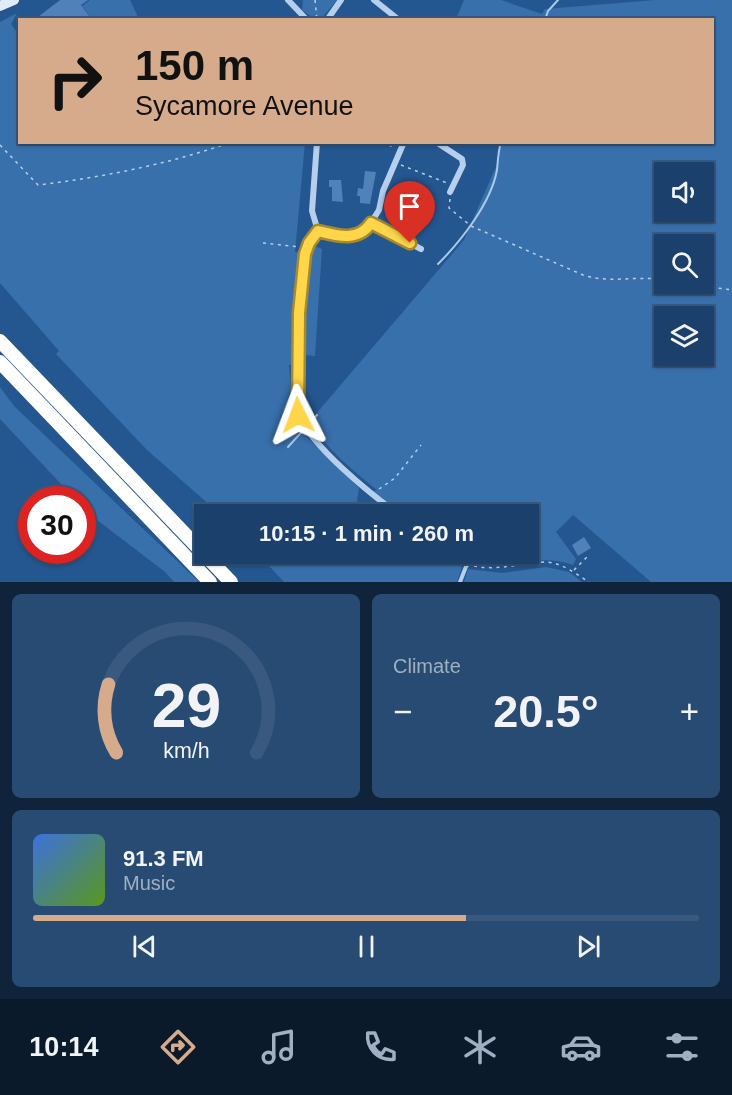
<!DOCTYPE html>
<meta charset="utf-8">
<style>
body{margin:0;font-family:Arial,sans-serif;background:#284b73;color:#f1f3f6;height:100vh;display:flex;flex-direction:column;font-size:22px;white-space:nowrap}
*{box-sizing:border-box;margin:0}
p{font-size:20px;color:#a0afc1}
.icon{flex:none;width:33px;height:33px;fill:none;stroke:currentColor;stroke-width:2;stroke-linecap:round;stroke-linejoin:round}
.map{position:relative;height:582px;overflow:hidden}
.sheet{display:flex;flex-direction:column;gap:12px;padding:12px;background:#0f233b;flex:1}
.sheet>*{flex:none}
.top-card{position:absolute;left:18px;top:18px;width:696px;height:126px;border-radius:0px;box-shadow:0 2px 4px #0004,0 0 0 2px #39597e;background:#d6ab8b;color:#111;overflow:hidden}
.controls{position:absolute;left:654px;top:162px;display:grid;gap:12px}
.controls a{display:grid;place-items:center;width:60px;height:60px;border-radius:0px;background:#1b406b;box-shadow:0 2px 4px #0004,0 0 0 2px #39597e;font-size:30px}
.speed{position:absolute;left:18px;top:486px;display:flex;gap:12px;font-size:30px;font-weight:700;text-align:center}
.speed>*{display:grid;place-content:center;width:78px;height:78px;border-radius:50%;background:#1b406b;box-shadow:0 2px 4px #0004,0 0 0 2px #39597e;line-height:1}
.speed .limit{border:9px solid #d22;background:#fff;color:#111}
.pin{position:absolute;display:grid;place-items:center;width:51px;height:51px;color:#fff;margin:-62px -26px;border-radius:50% 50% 50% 0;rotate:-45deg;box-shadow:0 0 6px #0007}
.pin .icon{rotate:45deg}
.me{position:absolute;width:66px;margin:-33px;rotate:357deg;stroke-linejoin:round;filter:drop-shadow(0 0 4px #0008)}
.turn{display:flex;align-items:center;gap:21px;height:126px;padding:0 18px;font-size:27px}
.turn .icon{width:78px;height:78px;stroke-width:2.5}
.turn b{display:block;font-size:42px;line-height:51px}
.big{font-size:45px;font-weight:600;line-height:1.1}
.sheet .card{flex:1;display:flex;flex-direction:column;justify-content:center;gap:9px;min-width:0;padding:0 21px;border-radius:9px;background:#284b73}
.sheet .dial{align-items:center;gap:0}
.dial svg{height:156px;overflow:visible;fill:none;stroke:#39597e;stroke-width:7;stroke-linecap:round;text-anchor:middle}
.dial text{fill:#f1f3f6;stroke:none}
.song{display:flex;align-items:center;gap:18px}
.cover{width:72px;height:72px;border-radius:9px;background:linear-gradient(135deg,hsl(220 70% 55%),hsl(90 70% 35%))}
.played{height:6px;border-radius:3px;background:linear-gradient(90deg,#d6ab8b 65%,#39597e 65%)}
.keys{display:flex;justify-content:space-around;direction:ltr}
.heat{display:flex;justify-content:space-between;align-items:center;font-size:33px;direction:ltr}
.sheet .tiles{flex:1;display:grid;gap:12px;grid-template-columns:1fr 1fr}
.card:last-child{grid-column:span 2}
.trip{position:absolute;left:194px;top:504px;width:345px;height:60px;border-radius:0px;background:#1b406b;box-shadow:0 2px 4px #0004,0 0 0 2px #39597e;font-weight:600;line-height:60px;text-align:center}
.tab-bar{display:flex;height:96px;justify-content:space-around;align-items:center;background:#0b1a2b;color:#a0afc1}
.tab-bar .icon{width:42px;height:42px}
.tab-bar .selected{color:#d6ab8b}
.tab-bar b{font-size:27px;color:#f1f3f6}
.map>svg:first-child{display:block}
</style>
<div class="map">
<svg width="732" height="582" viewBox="0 0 732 582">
<rect width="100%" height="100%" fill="#24568f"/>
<!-- green -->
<g fill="#3870ac" fill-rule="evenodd">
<path d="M90,0H130L139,19H92L82,6Z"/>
<path d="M303,0H337L321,19L313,18L302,10Z"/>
<path d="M464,0H501L542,14L545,9L655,0H732V582H651L573,515L556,532L576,559L573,565C533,550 503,577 462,554H528V514H408L399,507L394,511L371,492L377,490C351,469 326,449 310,421L464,240L498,162L500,143L712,142V20L456,19ZM664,172H704V212H664ZM664,244H704V284H664ZM664,316H704V356H664Z"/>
<path d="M17,13L11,24L19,35L20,142L305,143L295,252L309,255L312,245L322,249L315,356L295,354L296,364L289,365L294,429L302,432L359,488L357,501L363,514H220L147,450L56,354L59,351L0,283V22Z"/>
<path d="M0,387L14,406L199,582H174L165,572L88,513L83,507L82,500L75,499L0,419Z"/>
<path d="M258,554H444L462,567L457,582H284Z"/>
<path d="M546,567L569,572L582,582H464L468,569L502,573Z"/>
</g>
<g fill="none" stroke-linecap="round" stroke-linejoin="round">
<!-- stream -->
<g stroke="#a9caec" stroke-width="2">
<path d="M545,20L548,11L558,0"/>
<path d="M438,264C461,241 491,203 497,170C498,160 498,152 501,142"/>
<path d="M288,447L317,415"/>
</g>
</g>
<!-- building -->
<g fill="#5081b8">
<path d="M60,0H88L81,5L92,20H34Z"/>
<path d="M365,171L376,172L370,204L360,203V196H357L358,188L363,189Z"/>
<path d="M329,180H341L343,202L332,201V187H329Z"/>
<path d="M584,537L591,548L578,556L572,545Z"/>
</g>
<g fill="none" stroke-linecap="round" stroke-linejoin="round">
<!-- path -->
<g stroke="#b5cfec" stroke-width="1.5" stroke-dasharray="3 4.5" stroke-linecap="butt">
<path d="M315,0L317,20"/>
<path d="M185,20L186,18"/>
<path d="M382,142L395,148"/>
<path d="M0,145L38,185C105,177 168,164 232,142"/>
<path d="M401,165L447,183"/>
<path d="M450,199L449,208L471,226L583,275C610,284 637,275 664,280"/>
<path d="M263,243L300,247"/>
<path d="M689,284L732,290"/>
<path d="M379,489L395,478L421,445"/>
<path d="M474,566C499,571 521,563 545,562C561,562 576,574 589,582"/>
<path d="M574,570L590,554"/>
</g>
<!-- lane -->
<path stroke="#b5cfec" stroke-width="4" d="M460,582L467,564"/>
<!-- street -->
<g stroke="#b5cfec" stroke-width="6">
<path d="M288,0L307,20"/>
<path d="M374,0L399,20"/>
<path d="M327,20L341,0"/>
<path d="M317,142L312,211L318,231"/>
<path d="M436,142L462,159L463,165L450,192"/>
<path d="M371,223L421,249"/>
<path d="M318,231L308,243L305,254L299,313L298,415C314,448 368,492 398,514"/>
<path d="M318,231L341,237L367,229L379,210L383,191L404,142"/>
<path d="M451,554L467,564"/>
</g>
<!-- secondary -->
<path stroke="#e0ecf9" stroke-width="10" d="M0,6L14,0"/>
<!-- highway -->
<g stroke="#fff" stroke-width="14">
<path d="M0,341L231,582"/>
<path d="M0,362L210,582"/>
</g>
</g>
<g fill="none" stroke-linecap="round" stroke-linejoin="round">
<defs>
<path id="route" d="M298,415L299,313L305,254L309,243L318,231C338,236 358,242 371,223L410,243"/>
</defs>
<!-- route casing -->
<use href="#route" stroke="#a68a30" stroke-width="15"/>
<!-- route -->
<use href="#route" stroke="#ffd54a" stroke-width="10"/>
</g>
</svg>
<div class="controls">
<a><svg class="icon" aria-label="sound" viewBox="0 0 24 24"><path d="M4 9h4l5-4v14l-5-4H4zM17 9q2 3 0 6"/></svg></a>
<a><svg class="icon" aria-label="search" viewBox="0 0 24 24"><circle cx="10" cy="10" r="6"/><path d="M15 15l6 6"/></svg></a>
<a><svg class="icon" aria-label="layers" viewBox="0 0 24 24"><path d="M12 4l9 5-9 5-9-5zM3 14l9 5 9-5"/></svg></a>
</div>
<div class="speed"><div class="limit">30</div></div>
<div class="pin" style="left:410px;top:243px;background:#d93025"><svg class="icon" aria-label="arrive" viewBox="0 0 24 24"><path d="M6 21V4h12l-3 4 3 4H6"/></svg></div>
<svg class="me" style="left:298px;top:415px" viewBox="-20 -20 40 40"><path d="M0-17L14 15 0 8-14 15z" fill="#ffd54a" stroke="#fff" stroke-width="4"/></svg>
<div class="trip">10:15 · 1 min · 260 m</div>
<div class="top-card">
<div class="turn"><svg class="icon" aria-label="right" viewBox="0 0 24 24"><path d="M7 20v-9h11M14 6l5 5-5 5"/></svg><div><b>150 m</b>Sycamore Avenue</div></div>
</div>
</div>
<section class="sheet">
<div class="tiles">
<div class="card dial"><svg viewBox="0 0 100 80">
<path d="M14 69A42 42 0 1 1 86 69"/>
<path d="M14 69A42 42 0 0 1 10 34" stroke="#d6ab8b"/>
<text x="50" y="56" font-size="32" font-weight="700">29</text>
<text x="50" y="72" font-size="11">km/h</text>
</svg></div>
<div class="card"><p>Climate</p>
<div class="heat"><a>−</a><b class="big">20.5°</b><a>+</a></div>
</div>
<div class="card">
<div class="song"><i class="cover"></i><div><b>91.3 FM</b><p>Music</p></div></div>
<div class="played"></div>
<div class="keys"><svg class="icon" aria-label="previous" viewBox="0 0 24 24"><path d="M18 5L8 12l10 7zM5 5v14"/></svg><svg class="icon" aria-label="pause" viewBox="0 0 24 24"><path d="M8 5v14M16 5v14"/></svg><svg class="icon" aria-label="next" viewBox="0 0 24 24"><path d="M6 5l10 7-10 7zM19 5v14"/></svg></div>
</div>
</div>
</section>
<nav class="tab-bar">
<b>10:14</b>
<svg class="icon selected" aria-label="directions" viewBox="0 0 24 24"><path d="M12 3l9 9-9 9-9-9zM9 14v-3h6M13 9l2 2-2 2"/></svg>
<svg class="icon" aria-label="music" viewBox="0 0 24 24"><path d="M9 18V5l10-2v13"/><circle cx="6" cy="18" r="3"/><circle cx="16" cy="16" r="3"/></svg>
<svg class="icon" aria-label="phone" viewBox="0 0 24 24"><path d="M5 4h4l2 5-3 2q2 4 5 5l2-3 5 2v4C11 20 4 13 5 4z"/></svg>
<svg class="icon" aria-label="climate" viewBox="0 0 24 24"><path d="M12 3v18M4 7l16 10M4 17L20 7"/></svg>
<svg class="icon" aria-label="car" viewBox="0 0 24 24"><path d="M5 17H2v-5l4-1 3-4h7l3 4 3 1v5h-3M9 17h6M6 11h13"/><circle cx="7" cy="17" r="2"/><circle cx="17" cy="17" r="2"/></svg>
<svg class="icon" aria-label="filters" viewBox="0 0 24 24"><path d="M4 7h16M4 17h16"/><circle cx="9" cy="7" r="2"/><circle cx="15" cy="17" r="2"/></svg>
</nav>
